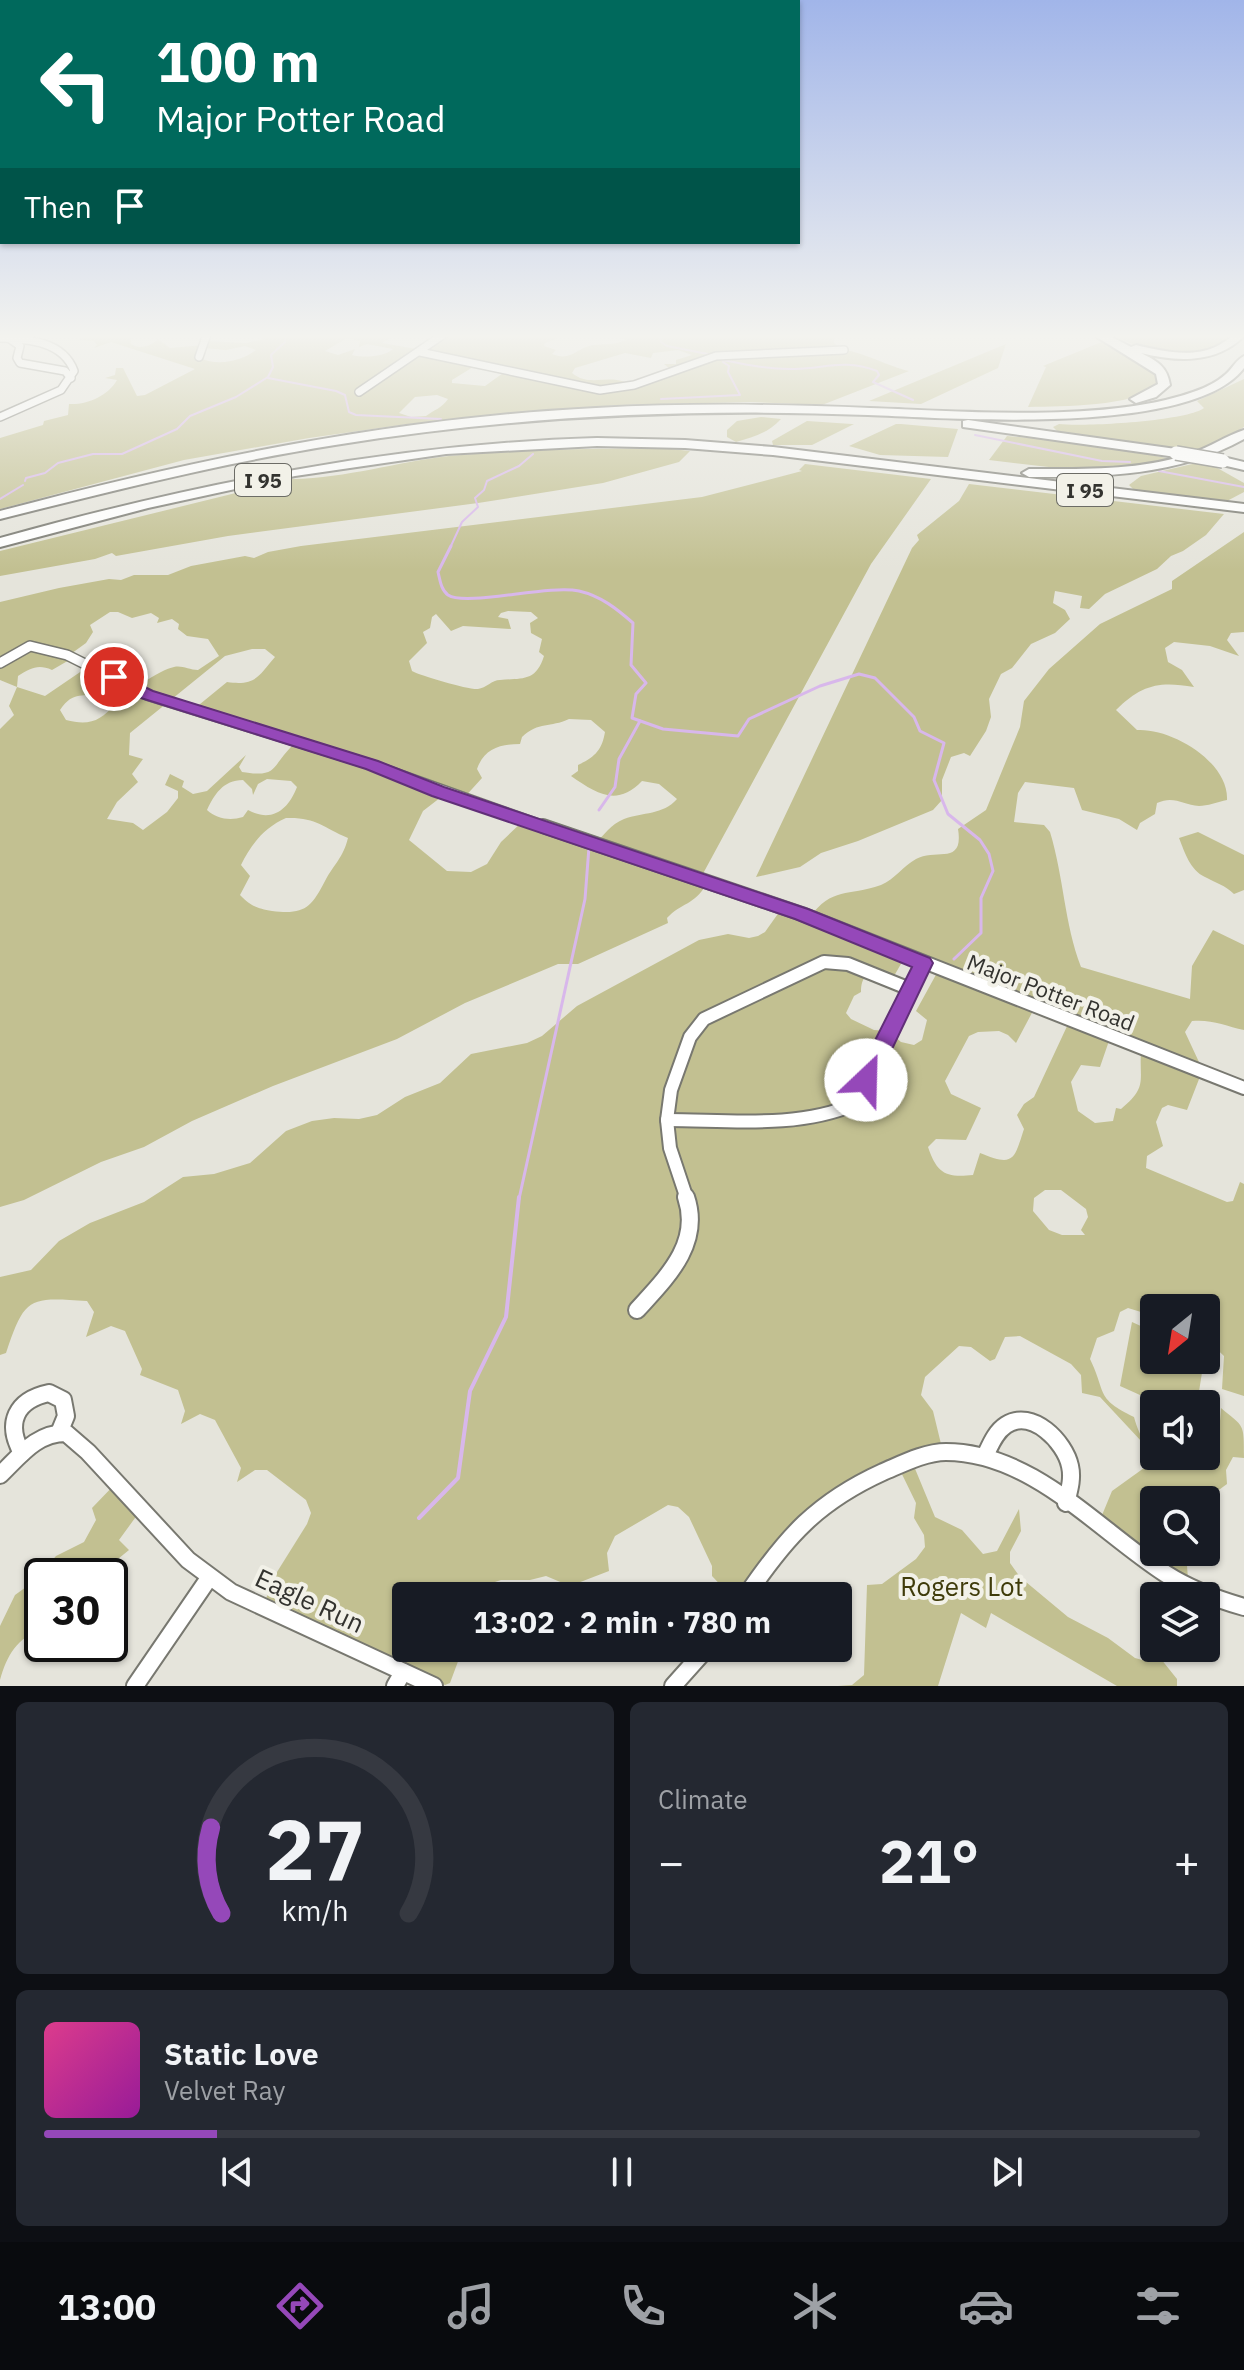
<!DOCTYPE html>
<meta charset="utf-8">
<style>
body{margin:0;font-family:"IBM Plex Sans",sans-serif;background:#242831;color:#f1f3f6;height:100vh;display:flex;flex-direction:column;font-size:30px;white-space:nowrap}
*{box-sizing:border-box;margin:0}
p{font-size:26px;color:#9ea1a6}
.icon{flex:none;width:44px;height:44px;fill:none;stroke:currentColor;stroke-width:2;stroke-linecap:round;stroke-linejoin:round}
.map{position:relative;height:1686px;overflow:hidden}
.drawer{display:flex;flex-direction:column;gap:16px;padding:16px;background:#0d0f14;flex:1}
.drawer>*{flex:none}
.banner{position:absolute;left:0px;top:0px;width:800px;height:244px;box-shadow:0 2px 6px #0004;background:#00695c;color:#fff;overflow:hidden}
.needle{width:52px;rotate:210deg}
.controls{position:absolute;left:1140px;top:1294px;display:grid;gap:16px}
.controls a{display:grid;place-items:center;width:80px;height:80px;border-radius:8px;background:#171b24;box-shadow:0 2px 6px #0004;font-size:40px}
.speed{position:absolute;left:24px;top:1558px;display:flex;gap:16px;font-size:40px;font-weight:700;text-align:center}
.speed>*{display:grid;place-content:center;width:104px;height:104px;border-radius:50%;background:#171b24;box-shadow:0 2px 6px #0004;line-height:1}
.speed .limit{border:4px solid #111;border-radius:12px;background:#fff;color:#111}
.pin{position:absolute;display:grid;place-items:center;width:68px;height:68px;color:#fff;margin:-34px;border:4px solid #fff;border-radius:50%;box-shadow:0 2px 8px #0007}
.me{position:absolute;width:88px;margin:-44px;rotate:24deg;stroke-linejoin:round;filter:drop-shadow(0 0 6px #0008)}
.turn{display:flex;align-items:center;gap:28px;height:168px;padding:0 24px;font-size:36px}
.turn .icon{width:104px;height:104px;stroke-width:2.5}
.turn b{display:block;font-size:56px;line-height:68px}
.then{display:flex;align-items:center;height:76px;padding:0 24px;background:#0003;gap:16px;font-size:30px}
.big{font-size:60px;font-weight:700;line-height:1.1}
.drawer .widget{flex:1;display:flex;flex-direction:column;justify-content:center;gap:12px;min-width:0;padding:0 28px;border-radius:12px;background:#242831}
.drawer .dial{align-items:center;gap:0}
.dial svg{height:208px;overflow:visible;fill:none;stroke:#363941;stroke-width:7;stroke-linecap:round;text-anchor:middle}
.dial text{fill:#f1f3f6;stroke:none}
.song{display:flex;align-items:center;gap:24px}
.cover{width:96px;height:96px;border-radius:12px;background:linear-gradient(135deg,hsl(330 70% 55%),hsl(300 70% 35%))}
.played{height:8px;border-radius:4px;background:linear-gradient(90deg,#9548b9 15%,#363941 15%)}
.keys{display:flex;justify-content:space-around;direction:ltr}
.heat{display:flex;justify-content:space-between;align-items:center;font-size:44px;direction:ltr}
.drawer .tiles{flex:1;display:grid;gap:16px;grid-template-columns:1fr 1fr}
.widget:last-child{grid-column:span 2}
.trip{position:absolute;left:392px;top:1582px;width:460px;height:80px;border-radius:8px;background:#171b24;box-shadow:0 2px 6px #0004;font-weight:700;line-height:80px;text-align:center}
.menu{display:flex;height:128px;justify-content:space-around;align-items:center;background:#090b0e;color:#9ea1a6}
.menu .icon{width:56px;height:56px}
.menu .current{color:#9548b9}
.menu b{font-size:36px;color:#f1f3f6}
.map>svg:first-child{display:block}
</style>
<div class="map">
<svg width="1244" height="1686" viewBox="0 0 1244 1686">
<rect width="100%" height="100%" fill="#e5e4db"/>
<!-- green -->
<g fill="#c2c091" fill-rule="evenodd">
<path d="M80,334H130L131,344C140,350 151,346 158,339L170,348L204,345L207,341L246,343L264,339L261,334H395L382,343L422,350L445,334H557L556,339L545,343L544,346L556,350L552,354C571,362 576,348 593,345C605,344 615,345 626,340L613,334H834V343L841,350C856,349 890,367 909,371L822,405L750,402L618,405L408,424L309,438L184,460L0,509V438L43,425L44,421L68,415L69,404C87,405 108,396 117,380L105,378L115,375L116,368H123L137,396L145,395L195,369L111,342L94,348L97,345L94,341L79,340L84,337ZM347,338L360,341L359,347L367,344L393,349C384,357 364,358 352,355L355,349L338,355L325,351ZM245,346L256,350C240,362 218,366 199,358L204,348L226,350ZM678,350L692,355L676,360V364H664L671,370L631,386C612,371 591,389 572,373L575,368L625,353L651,358L653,353ZM478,364L506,371L485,386L452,383V380ZM437,395L448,399C442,408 434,410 426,416L411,417L399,413L415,397Z"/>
<path d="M1108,334H1229L1231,344L1193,355L1147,350Z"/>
<path d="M1104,341L1159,374L1160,386C1129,407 1065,406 1028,407L1046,367L1043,366Z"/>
<path d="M1006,344L998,368L921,404L869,401Z"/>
<path d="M1244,379V427L1221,442L1194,452L1057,431L1053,427L1059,424C1084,427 1187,421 1204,408L1197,401Z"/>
<path d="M761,417L781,419C768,433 754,437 736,442L727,437V430L737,421Z"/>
<path d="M807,421L852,424H854L812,445H773L772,441Z"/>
<path d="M896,424H901L958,429L948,457L880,455L849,446Z"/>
<path d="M1007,436L1094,443L1171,459L1125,466L1066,469L989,460Z"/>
<path d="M662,448L690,451L679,462L603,483L478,503L228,536L116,556L112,553L95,559L0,576V551L293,479C347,478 396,462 449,456C520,449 591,449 662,448Z"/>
<path d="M1205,461L1244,483V492L1227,501L1134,490L1129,485L1141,476Z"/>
<path d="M805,464L931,479L871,564L699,881L706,885C694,905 681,903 667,918L668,923L578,964H558L465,1003L397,1039L273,1086L192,1121L144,1147L101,1162L24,1200L0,1207V729L14,715L9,706L17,687L0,680V602L59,588L109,579L121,580L134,575H168L191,566L245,556L254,558L268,552L301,546L702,497L802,471L799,470ZM508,611L531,612L538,618L530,623L531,633L542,639L539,652L544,656C536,682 522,678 500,680C492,680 486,688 478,689C469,690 421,676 412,671L409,661L427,643L423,632L430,628L432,617L436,614L451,631L463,626L511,629L508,619L498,617L501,613ZM110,612H118L132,618L151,613L159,618L157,623L172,619L179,624L178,629L187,636L208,639L219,656L198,670C189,670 182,665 174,667C161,669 124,694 115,704C101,721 89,726 66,720L60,710C74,689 84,699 100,692C106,690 112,684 117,681L89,666L45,696L17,687L18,676C31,668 38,664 52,670L71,659L68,656L86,643L93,632L90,625ZM252,649H265L275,657C258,677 255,686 227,682L194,709L294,744C270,767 279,778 242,772L239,767L246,755L207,791L193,794L182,787L184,781L170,774L165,785L178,791V798L167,812L143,830L133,823L107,819L117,802L138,782L132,774L143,759L129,755L130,733L225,656ZM569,719L591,720L605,732C602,750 595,757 578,765V771L571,776C597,794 617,807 642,781L659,784L677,799C663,815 643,812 624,819C611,824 604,835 595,844L524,820L501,842L487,864L471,872L447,871L409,840L423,811L445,794L462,800L482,778L477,769C484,749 499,744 520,744L522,737C539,721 550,728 569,719ZM267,779L291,781L297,787C288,810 272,823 248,810L243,817C230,821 217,819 207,810C214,795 223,780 243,780L252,789L253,795L258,784ZM286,818C316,817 322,827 348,838C343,858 334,864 325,881C311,908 304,915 272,911C256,908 251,906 240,895L250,876L241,865C251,844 265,827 286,818Z"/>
<path d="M969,484L1224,514L1206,535L1183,551L1171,556L1157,569L1105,594L1089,609L1080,608L1082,596L1055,591L1053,603L1065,610L1070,619L1055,633L1031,644L1012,668L1001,674L989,699L991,717L986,731L970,756L964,753L951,757L942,780V800L933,810L858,841L821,853L800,867L756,877L912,548L919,540L917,535L959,501Z"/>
<path d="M1244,532V632L1231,633L1227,640L1239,656L1210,646L1174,642L1165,648L1168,662L1182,670L1194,687C1160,681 1142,684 1116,710L1137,730C1172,728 1229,762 1227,800C1218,802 1207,806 1199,806C1183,805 1174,795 1157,803L1155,814L1140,823L1137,830L1119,819L1082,810L1074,788L1025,782L1018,793L1014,822L1044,825L1050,832C1064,878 1064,922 1081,967L1190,999L1192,966L1213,930L1244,945V1030C1226,1026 1211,1019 1192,1021L1185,1032L1205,1075L1201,1074L1187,1110L1168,1105L1162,1108L1156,1122L1163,1146L1147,1156L1146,1168L1227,1202L1233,1201L1240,1182L1244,1184V1396L1222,1389L1224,1356L1206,1339V1308H1154V1316L1128,1308L1120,1312L1114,1331L1097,1338L1090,1359C1107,1394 1095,1398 1134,1417C1142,1446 1166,1489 1198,1456H1206V1447L1219,1434L1221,1408C1244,1428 1244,1421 1244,1458L1233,1457L1226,1470L1227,1484L1205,1500H1154V1552H1186L1188,1579L1169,1569L1100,1520L1112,1491L1144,1468L1142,1442L1100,1397L1082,1393L1081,1375L1071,1364L1020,1336L1005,1337L995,1359L990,1361L971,1347L959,1346L925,1377L921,1395L933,1411L942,1448L911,1459L935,1517L962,1530L983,1554L997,1551L1019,1509L1021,1531L1010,1552V1563L1020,1577L1068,1617L1108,1638L1135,1658L1146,1661L1157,1654L1177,1679V1686H1117L991,1613L986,1628L961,1613L938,1686H838L852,1685L864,1675L867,1585L882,1584L916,1559L925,1547L924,1535L914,1518L916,1503L898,1466L838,1491L745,1596H731L712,1576V1566L689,1517L678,1507L668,1505L615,1536L607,1553L609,1571L570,1586L546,1576L530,1580H501L480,1587L472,1596H406V1648H463L450,1683L445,1685L265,1601L277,1572L307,1524L311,1513L306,1500L267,1470H255L237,1482L241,1468L215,1420L200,1414L181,1424L185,1411L178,1390L140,1375L142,1369L125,1331L111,1326L86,1337L94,1312L87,1301C29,1297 25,1296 6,1353L0,1355V1277L31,1270L59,1241L90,1223L144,1202L183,1177L214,1174L250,1163L286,1131L312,1121L334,1118L359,1119L377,1115L405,1097L440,1083L471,1054L527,1043L542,1036L577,1006L699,940L728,934L749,938L758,936L765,932L782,908L809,918C833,886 847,897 881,885C895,879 903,866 916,859C936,848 964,866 958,829L986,810L1020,727L1024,701L1049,669L1100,624L1172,589V581ZM905,957L938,971L916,1011L927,1020L922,1040L914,1045L901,1042L888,1031L874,1030L851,1019L846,1013L854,996L861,992C861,969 877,970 894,976ZM1034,1009L1069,1022L1034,1097L1024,1104L1017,1115L1024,1129C1014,1160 1014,1167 980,1153L973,1175C945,1178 937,1173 928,1147L936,1139L966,1140L981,1108L951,1094L945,1081L969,1036L978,1032L999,1031L1008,1035L1016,1043ZM1110,1038L1141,1050C1139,1081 1148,1087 1121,1109L1116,1108L1113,1121L1095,1123L1078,1111L1071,1082L1081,1065L1100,1067ZM1045,1190H1061L1086,1209L1088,1217L1081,1230L1085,1235H1062L1049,1230L1033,1211L1034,1198Z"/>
<path d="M1198,832L1244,855V890L1234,894C1225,885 1216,883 1205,877C1190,870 1185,853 1179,838Z"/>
<path d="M1132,1322L1154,1332V1360H1204L1197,1404H1160L1120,1386Z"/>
<path d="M118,1481L143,1507L119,1540L129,1550L97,1576H42V1629C17,1638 7,1655 0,1680V1626L15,1595L33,1582L56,1556L84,1542L96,1520L92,1508Z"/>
</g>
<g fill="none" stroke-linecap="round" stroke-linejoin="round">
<!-- stream-far2 -->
<g stroke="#d8b7eb" stroke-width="2">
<path d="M660,334L661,342L667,346L713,355"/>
<path d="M718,359C743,364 769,370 795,369C827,368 844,359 877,371L879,375L873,382L913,400"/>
<path d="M268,378L336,391L345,395L349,412L356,415L441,419"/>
<path d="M661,399L740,395L728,372L729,366L723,362"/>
<path d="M975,435L1102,461L1130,462"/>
<path d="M1159,471L1244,487"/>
<path d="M25,481L26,478L45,473L58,463L93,454H122L177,429L190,416L236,397L268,377L273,367L271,355L285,342L286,334"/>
<path d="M0,499L23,485"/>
<path d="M450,548L462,522L478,507L475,498L484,490L487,481L519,466L533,454"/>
</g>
<!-- stream-far1 -->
<g stroke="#d8b7eb" stroke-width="3">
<path d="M451,546L438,572C440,580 441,590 448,595C466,607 549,584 579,591C601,596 617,609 633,623L631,665L646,683L636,694L632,718L663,729L738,736L749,719L820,686L859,674L875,678L914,717L920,731L944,743L934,780L948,814L980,840L989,854L993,871L981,898V933L954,959"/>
<path d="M599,810L615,787L619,759L640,721"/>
<path d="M519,1199L585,899L589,847"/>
</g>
<!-- stream -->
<path stroke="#d8b7eb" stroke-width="4" d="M419,1518L458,1478L470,1391L506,1317L519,1197"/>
<defs>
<g id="street-far3">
<path d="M0,338C28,339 63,341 74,371L61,390L0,417"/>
<path d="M10,339L20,346L17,358L20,363L65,371L71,378"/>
<path d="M420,352L600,390L634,385L716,356L844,350"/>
<path d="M199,357L207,334"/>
<path d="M359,392L444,334"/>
</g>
<path id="street-far2" d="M0,663L30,646L67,655L147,695L372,765L549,828"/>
<g id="street-far1">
<path d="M543,826L802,914L1244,1088"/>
<path d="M667,1120C728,1120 798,1129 855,1104L923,963"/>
<path d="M687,1199L670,1148L667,1120L671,1090L690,1037L704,1019L824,962L848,964L910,989"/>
</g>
<g id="street">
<path d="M637,1310C666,1278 702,1244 686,1197"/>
<path d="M22,1453C5,1423 16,1400 49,1393L63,1400L66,1416L59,1433"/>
<path d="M985,1456C990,1446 995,1432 1006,1425C1032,1408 1065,1442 1070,1466C1073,1479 1069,1491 1066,1503"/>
<path d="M0,1475C20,1456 36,1433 66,1433L88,1452L188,1560L231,1592L434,1686"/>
<path d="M746,1596C786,1537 817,1502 883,1472C902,1464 925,1452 946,1452C1032,1452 1099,1531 1166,1574C1191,1590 1216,1599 1244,1607"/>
<path d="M135,1686L209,1578"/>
<path d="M395,1686L403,1672"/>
<path d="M673,1686L707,1648"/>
</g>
<g id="highway">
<path d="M1092,334H1106L1131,347L1136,345C1161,351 1191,358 1215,347C1227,342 1231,334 1244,334V336C1216,364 1177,362 1141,353C1157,361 1167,366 1170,385L1156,397L1136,403L1130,399L1158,384L1156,374Z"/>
<path d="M1244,356V368C1192,437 950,418 868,415C689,408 512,416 335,445C222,463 111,491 0,519V511C195,459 394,418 596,408C687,403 778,404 870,408C962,411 1107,423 1193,392C1205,388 1217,382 1226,374C1233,368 1236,360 1244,356Z"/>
<path d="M968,420L1176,449L1183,453L1176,457L963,427V421Z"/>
<path d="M1244,430V439C1178,476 1103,477 1029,477L1022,473L1029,469C1083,469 1141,471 1192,453C1210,447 1226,436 1244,430Z"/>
<path d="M597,438L685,440L773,447L1244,504V512L773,455L685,448L597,446L446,454L295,476L148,508L0,547V538C197,483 393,444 597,438Z"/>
<path d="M1223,457L1244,462V470L1218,464V458Z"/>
</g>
</defs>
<!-- street-far3 casing -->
<use href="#street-far3" stroke="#787870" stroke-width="10"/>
<!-- street-far2 casing -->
<use href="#street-far2" stroke="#787870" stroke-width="12"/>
<!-- street-far1 casing -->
<use href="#street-far1" stroke="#787870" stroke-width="16"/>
<!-- street casing -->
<use href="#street" stroke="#787870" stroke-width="20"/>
<!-- highway casing -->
<use href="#highway" stroke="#787870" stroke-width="4"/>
<!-- street-far3 -->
<use href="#street-far3" stroke="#fff" stroke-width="7"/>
<!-- street-far2 -->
<use href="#street-far2" stroke="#fff" stroke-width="9"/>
<!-- street-far1 -->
<use href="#street-far1" stroke="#fff" stroke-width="12"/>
<!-- street -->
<use href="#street" stroke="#fff" stroke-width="16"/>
<!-- highway -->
<use href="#highway" fill="#fff" fill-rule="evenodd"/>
<defs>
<path id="highway-bridge" d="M1176,453L1223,461"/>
</defs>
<!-- highway-bridge casing -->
<use href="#highway-bridge" stroke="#787870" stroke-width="16" stroke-linecap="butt"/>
<!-- highway-bridge -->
<use href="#highway-bridge" stroke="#fff" stroke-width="13"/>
</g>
<!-- sky -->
<linearGradient id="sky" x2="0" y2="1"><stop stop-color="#a1b5e9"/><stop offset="0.59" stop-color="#f3f3ef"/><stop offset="1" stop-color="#f3f3ef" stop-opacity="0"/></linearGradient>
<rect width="1244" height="570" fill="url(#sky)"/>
<!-- route -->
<path fill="#9548b9" stroke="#612f78" stroke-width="2" d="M114,672L153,691L378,761L444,787L808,909L930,958L933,963L874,1087L866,1089L858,1087L855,1080L912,967L795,919L432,796L366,769L141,698L108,681V674Z"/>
<g text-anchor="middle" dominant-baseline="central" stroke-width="8" stroke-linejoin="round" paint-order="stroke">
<!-- shield labels -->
<g fill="#f2f1e8" stroke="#6c6c66" stroke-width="2">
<rect x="235" y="464" width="56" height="32" rx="6"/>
<rect x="1057" y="474" width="56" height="32" rx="6"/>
</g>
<g font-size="20" font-weight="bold" fill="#33332f">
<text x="263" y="480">I 95</text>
<text x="1085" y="490">I 95</text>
</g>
<!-- street labels -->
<g font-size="22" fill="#33332f" stroke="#f2f1e8">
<text transform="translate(1051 992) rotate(21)">Major Potter Road</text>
</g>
<!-- near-park labels -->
<g font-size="26" fill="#3f3b0a" stroke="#f2f1e8">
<text x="962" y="1586">Rogers Lot</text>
</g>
<!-- near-street labels -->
<g font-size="26" fill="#33332f" stroke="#f2f1e8">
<text transform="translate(310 1600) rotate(25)">Eagle Run</text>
</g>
</g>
</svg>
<div class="controls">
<a><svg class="needle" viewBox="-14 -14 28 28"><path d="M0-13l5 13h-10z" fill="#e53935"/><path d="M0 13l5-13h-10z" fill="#9ea1a6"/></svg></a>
<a><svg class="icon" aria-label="sound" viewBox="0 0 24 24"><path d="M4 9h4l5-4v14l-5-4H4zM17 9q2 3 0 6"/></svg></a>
<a><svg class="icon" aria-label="search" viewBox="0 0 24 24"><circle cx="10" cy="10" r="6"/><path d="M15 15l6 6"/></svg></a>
<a><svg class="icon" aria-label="layers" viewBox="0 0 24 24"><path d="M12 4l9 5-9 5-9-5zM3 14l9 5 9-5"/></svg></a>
</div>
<div class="speed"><div class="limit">30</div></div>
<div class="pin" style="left:114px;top:677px;background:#d93025"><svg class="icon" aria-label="arrive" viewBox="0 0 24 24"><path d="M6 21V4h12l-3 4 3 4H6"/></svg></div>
<svg class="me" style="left:866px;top:1080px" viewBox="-20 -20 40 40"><circle r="19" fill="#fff"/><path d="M0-13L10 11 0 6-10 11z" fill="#9548b9"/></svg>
<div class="trip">13:02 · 2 min · 780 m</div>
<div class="banner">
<div class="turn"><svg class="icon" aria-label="left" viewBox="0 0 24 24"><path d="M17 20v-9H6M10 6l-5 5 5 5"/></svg><div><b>100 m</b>Major Potter Road</div></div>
<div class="then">Then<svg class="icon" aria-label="arrive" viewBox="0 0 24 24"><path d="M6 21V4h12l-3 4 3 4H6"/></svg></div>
</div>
</div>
<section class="drawer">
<div class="tiles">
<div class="widget dial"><svg viewBox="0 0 100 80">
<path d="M14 69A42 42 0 1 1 86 69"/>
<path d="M14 69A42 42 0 0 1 10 36" stroke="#9548b9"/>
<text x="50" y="56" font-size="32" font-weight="700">27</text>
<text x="50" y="72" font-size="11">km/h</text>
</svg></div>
<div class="widget"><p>Climate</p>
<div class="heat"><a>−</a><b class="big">21°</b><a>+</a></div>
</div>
<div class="widget">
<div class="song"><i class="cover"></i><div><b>Static Love</b><p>Velvet Ray</p></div></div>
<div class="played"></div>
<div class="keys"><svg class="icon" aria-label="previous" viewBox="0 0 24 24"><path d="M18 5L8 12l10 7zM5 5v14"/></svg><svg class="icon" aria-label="pause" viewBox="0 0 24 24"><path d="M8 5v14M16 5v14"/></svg><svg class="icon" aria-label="next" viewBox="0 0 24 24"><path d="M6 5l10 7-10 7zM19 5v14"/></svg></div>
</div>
</div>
</section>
<nav class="menu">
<b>13:00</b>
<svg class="icon current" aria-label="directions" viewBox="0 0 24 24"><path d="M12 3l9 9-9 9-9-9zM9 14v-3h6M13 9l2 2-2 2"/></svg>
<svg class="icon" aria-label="music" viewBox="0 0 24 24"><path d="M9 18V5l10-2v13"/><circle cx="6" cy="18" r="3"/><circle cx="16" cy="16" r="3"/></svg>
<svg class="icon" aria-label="phone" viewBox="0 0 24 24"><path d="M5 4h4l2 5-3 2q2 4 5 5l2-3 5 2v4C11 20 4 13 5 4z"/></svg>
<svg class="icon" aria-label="climate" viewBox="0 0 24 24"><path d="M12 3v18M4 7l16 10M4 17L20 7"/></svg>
<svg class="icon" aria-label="car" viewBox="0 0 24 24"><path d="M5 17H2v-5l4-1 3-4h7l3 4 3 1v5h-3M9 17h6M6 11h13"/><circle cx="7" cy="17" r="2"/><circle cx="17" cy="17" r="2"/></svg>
<svg class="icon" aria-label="filters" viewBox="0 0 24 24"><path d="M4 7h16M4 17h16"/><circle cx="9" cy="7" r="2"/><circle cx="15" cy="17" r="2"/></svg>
</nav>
